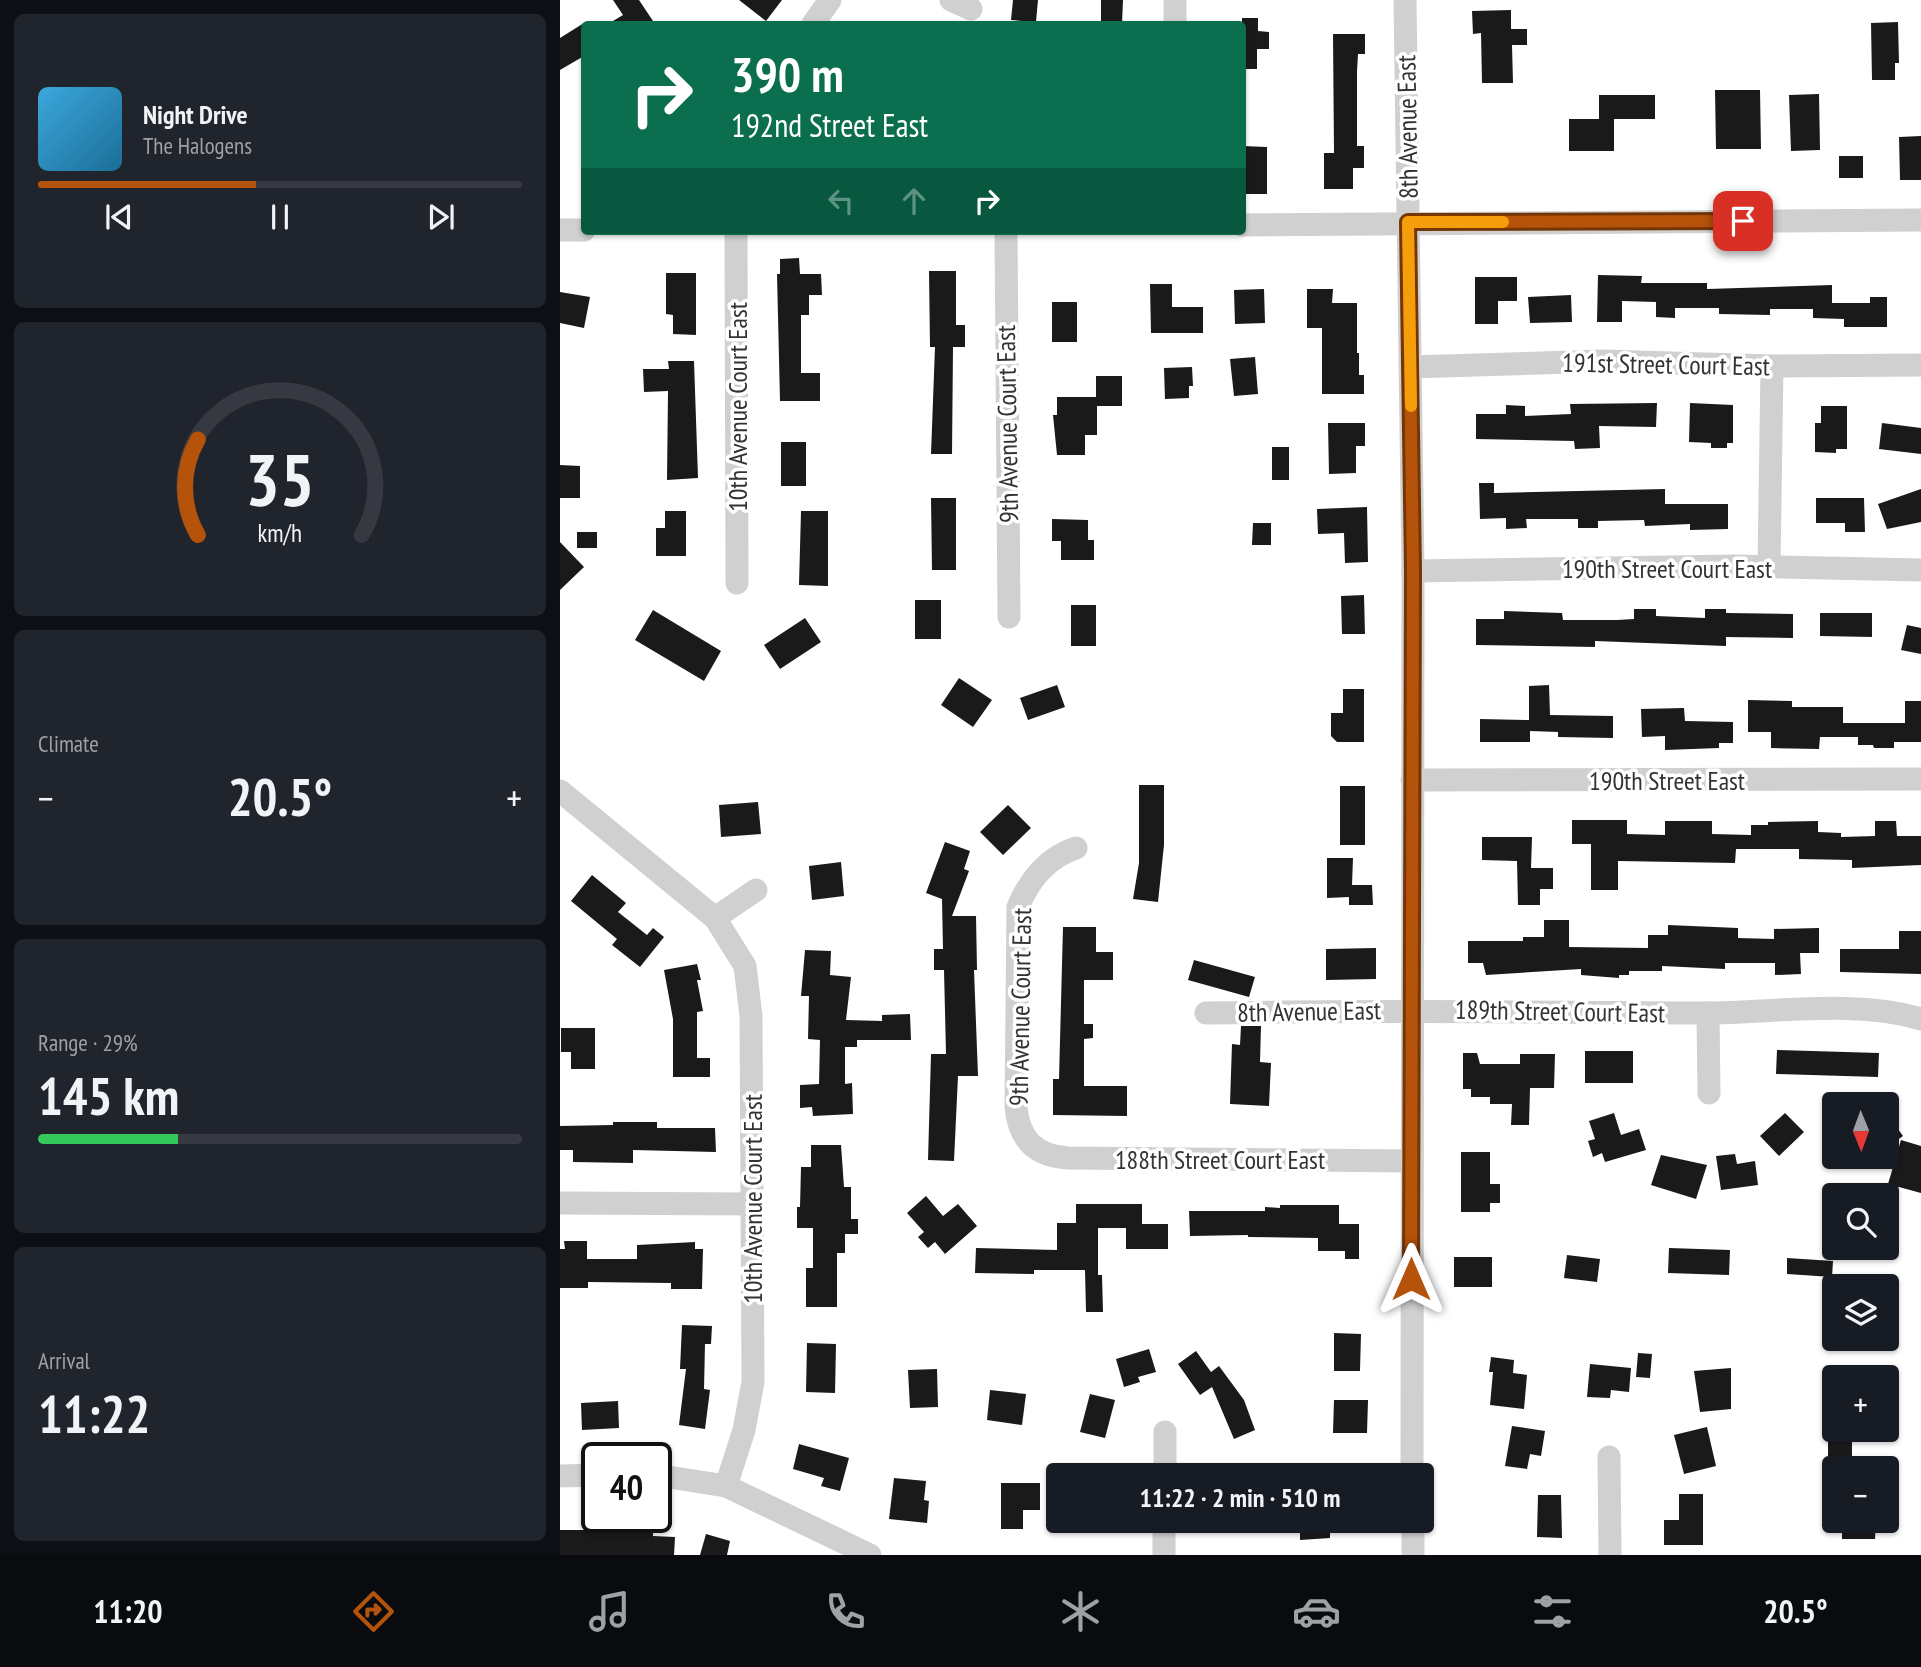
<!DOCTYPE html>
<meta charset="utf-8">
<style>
body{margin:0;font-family:"PT Sans Narrow",sans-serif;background:#20242c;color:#f1f3f6;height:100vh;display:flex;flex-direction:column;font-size:26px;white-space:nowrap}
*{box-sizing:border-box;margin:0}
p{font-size:23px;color:#9ea1a6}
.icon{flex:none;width:38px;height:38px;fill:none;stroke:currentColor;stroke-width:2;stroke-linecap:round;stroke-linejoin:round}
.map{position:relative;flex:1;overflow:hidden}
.details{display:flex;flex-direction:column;gap:14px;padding:14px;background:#0d0f14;width:560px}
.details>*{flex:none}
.guide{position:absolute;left:21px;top:21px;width:665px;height:214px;border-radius:7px;box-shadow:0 2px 5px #0004;background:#0b6e4f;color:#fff;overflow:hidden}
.needle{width:46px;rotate:179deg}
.fabs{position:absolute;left:1262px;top:1092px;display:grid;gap:14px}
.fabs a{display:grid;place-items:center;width:77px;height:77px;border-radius:7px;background:#171b24;box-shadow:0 2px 5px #0004;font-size:35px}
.speed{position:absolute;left:21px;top:1442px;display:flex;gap:14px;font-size:35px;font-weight:700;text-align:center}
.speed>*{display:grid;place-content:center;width:91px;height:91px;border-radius:50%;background:#171b24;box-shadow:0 2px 5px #0004;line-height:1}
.speed .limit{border:4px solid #111;border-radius:10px;background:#fff;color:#111}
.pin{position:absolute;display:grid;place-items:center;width:60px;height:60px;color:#fff;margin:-30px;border-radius:14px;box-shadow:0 4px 10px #0006}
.me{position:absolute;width:77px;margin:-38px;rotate:0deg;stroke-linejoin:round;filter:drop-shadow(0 0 5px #0008)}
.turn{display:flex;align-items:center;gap:24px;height:147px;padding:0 35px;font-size:32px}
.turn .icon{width:91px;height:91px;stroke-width:2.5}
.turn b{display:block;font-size:49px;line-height:60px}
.lanes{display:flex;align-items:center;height:66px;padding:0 35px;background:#0003;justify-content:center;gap:35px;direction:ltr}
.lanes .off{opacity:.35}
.big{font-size:52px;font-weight:700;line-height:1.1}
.details .card{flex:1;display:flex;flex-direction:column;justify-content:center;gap:10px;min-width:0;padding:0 24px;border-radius:10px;background:#20242c}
.details .dial{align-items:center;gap:0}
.dial svg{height:182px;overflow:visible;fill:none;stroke:#363941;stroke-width:7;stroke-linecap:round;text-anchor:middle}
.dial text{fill:#f1f3f6;stroke:none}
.song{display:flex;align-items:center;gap:21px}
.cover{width:84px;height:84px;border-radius:10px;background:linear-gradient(135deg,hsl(200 70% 55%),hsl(200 70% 35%))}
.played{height:7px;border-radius:4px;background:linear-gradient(90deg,#b45309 45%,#363941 45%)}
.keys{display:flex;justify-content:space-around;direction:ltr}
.heat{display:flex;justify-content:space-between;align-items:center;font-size:38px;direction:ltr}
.charge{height:10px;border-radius:5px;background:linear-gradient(90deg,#34c759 29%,#363941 0)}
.trip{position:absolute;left:486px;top:1463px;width:388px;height:70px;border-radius:7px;background:#171b24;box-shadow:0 2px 5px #0004;font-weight:700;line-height:70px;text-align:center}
.tab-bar{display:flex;height:112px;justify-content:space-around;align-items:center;background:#090b0e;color:#9ea1a6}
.tab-bar .icon{width:49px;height:49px}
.tab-bar .selected{color:#b45309}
.tab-bar b{font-size:32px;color:#f1f3f6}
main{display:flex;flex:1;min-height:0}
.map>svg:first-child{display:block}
</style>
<main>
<section class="details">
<div class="card">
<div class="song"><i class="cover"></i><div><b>Night Drive</b><p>The Halogens</p></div></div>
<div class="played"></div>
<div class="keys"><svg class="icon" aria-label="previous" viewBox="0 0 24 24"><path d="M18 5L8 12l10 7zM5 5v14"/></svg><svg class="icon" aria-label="pause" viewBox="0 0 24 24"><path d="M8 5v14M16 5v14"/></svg><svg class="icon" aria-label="next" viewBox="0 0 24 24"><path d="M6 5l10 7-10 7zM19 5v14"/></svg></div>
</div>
<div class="card dial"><svg viewBox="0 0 100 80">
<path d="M14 69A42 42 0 1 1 86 69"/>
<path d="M14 69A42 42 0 0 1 14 27" stroke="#b45309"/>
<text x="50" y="56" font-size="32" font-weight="700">35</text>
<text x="50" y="72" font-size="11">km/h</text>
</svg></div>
<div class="card"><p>Climate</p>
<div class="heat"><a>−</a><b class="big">20.5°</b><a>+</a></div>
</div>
<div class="card"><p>Range · 29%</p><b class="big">145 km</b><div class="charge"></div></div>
<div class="card"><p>Arrival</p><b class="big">11:22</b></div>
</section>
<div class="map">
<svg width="1361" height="1555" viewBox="0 0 1361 1555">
<rect width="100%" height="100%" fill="#fff"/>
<!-- building -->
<g fill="#1a1a1a">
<path d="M53,0H79L95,24H48L63,15Z"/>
<path d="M179,0H222L206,21Z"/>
<path d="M453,0H478L476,22L451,20Z"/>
<path d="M541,0H563L562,24H541Z"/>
<path d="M951,10V29H967V45H952L953,83H922L921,33L913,34L912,11Z"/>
<path d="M682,18H698V31L709,32V49H697V69H682Z"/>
<path d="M1338,22L1339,63H1335V80H1312L1311,23Z"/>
<path d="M24,23V56L0,70V38Z"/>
<path d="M773,34H805V54H798L797,72V146H804V168H793V189H764V153H774Z"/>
<path d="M1155,90H1200L1201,149H1156Z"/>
<path d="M1259,94L1260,150L1231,151L1229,95Z"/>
<path d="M1039,95H1095V119H1054V151H1009V119H1039Z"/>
<path d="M1361,136V180H1340L1339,137Z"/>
<path d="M682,146L707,147V194H682Z"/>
<rect x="1279" y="156" width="24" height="22"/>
<path d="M239,258L240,274H261L262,295H249V315H241V373H260V401H220L217,274H220V259Z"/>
<path d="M369,271H396V325H405V347H393L392,454H371L375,347H370Z"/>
<path d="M106,273H136V335L113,334V315L106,314Z"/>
<path d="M1038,275L1082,276L1081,283H1147V289L1272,285V303H1310V297H1327V327H1284V319L1253,318V309H1210V315L1159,314V308H1115V318L1096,317V302L1062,301V322H1037Z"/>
<path d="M915,277H957V301H938V324H915Z"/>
<path d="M590,284H612V307H643V333H591Z"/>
<path d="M704,289L705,323L675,324L674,290Z"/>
<path d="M747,289H773L772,303H797V353H799V375H804V394H762V328H747Z"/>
<path d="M0,292L30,297L24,328L0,323Z"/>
<path d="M1011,295L1012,322L970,323L968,297Z"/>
<rect x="492" y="302" width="25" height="40"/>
<path d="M695,357L698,394L674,396L670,359Z"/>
<path d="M108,361H134L138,478L107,480L108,391L84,392L83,369H109Z"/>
<path d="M632,367L633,386H629V398L605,399L604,368Z"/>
<path d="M536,376H562V406H537V435H525V455H497L493,415H497V397H536Z"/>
<path d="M1097,403L1096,427L1039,426L1040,448L1015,449L1014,441L916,439V414H946V405L965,406V416L1011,414L1010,404Z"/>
<path d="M1130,403L1173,405V443H1167V448H1151V443L1129,442Z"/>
<path d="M1261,406H1287V449H1276V453L1255,452V423H1261Z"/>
<path d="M768,423H805V446H796V473L769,474Z"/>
<path d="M1322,423L1361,428V454L1319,449Z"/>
<rect x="221" y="442" width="25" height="44"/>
<rect x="712" y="447" width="17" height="33"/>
<path d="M0,465L20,466V498H0Z"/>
<path d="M919,483H934V493L1105,489V504H1168V529L1130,530V524L1085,526L1084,520L1038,521V528H1018V519H966L967,528L946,529V518L920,519Z"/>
<path d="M1361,489V522L1327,529L1318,504Z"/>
<path d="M371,498H396V570H372Z"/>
<path d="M1256,498H1304L1305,532H1285V523H1256Z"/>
<path d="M807,507L808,562L785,563L784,533L758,534L757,509Z"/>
<path d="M105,511H126V556H96V528H105Z"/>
<path d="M241,511H268V586L239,585Z"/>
<path d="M492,519L528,520V540H534V560H501V541H492Z"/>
<path d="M693,523H711V545H692Z"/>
<rect x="17" y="532" width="20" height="16"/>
<path d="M0,542L24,567L0,590Z"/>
<path d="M804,595L805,634H782L781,596Z"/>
<rect x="355" y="600" width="26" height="39"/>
<rect x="511" y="605" width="25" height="41"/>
<path d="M1074,609H1096V616L1145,618V609H1166V613L1233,614V638L1166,637V646L1035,641V647L916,645V619H944V611L1002,613L1003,620H1057L1074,619Z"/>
<path d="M93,610L161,651L144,681L75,640Z"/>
<path d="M1260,613H1312V637L1260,636Z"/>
<path d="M245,618L261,642L220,669L204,645Z"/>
<path d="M1347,625L1361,628V654L1341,650Z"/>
<path d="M399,678L432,700L413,727L381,705Z"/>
<path d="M497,685L505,707L468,720L460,698Z"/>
<path d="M989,685L990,715L1053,716V738L998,737V732L970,731V742H920V719L969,720V686Z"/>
<path d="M783,689H804V742H777L771,736V713H783Z"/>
<path d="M1188,700L1232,701V707H1283V723H1345V701H1361V742H1334V748H1314L1313,745H1298V737H1260L1259,749L1211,748V732H1188Z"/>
<path d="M1124,708L1125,721L1173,722V743H1159V748L1105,750V736L1082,737L1081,709Z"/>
<path d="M579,785H604V845L598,902L573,899L579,863Z"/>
<rect x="780" y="786" width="25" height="59"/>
<path d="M198,802L201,834L161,837L159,805Z"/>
<path d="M448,805L471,828L443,855L420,832Z"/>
<path d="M1012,820H1067V834L1105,835V821H1152V834L1191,835V825H1208V822L1258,821V832L1281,833V837L1315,836V821H1336L1337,836H1361V865L1292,868V860L1239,859V849H1176L1175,863L1058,861V890H1031V844H1012Z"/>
<path d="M922,837H972L971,868H993V889H980V905H958L957,861L922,860Z"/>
<path d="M385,842L410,851L404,869L409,871L392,916H416L417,970H414L418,1076H398L394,1161L368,1160L371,1054H386L384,970H374V949H383L382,899L366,893Z"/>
<path d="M767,858H793L792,885H812L813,905H789V897L767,898Z"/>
<path d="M281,862L284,896L252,900L249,866Z"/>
<path d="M32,875L66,903L58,912L87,935L93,928L104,937L80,967L52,945L57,939L11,901Z"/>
<path d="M984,920H1009V947L1088,948V935H1108V925L1178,928V938L1214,939V929L1259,928V953H1240L1241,974L1215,975V963H1165V969L1102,966V971H1069V975H1059V978L1021,975V969L926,975L923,963H908V941H963V937H984Z"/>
<path d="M503,927H536V952H553V980H524V1024H533V1038L524,1039V1086H567V1116L493,1115V1079H499Z"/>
<path d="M1339,931H1361V974L1280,972V949H1339Z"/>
<path d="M816,948V979L766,980V949Z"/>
<path d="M245,950L271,951L270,975L291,977L286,1020L322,1021V1015L350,1014L351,1040H297V1047H285V1084L292,1083L293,1114L253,1116L252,1107L240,1108V1085L259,1084L260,1040L248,1039L249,996H241Z"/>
<path d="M634,960L695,977L689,997L628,980Z"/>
<path d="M137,964L141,980H137L143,1011L137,1012V1058H150V1077H113V1019L104,970Z"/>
<path d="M681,1026H701L700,1062L711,1063L709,1106L670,1104L672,1044L680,1045Z"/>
<path d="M1,1028H35V1069H11V1052H1Z"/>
<path d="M1217,1050L1319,1053L1318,1077L1216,1074Z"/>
<rect x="1025" y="1051" width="48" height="32"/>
<path d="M903,1053H917L920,1064H960V1054H995L994,1088H970L969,1125H951L952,1104H930V1097H911V1089H903Z"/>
<path d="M1054,1113L1061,1135L1079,1129L1086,1150L1045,1162L1042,1153L1033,1157L1028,1141L1035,1139L1029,1121Z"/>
<path d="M1225,1113L1244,1132L1219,1156L1200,1136Z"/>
<path d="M1326,1113L1343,1136L1326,1148Z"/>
<path d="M53,1122H97V1128H155L156,1152L73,1150V1163L13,1162V1150H0V1126L53,1125Z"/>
<path d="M1341,1140L1361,1146V1193L1328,1184Z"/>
<path d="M251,1145H281L284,1187H291V1219H298V1234H285V1253H277V1307H246V1268H253V1228H237V1207H240L241,1167H251Z"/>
<path d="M901,1152H930V1184H940V1203H930V1212H901Z"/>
<path d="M1175,1154L1177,1164L1195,1161L1198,1185L1161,1190L1156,1156Z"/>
<path d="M1101,1155L1147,1165L1136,1199L1091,1185Z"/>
<path d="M366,1196L383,1216L398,1204L417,1226L385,1254L375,1242L368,1248L358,1237L364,1232L347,1213Z"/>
<path d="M516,1204H582V1224H608V1249H566V1228H538V1275H542L543,1312H526L525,1270H474V1274L415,1273L416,1248L497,1250V1223H516Z"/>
<path d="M720,1205H779V1224H799V1259H785V1251H758V1238L688,1237V1235L630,1236L629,1211H705V1207L720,1208Z"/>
<path d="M4,1241H27V1259H77V1245L135,1242V1249H143L142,1289H111V1283L28,1282V1288H0V1249H5Z"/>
<path d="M1109,1248L1170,1250L1169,1275L1108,1273Z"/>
<path d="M1007,1255L1040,1259L1037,1282L1004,1278Z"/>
<rect x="894" y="1257" width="38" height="30"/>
<path d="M1227,1258L1273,1261L1272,1277L1227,1274Z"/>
<path d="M122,1325L152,1326L151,1344H145L144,1389L150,1390L145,1429L119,1425L126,1369H120Z"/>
<path d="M774,1333L801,1334L800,1371H774Z"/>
<path d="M247,1343L276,1344L275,1393L246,1392Z"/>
<path d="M589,1349L596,1372L578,1377L580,1382L564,1387L556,1359Z"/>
<path d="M636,1351L651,1372L659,1366L684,1400L695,1430L674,1439L652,1387L640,1395L618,1364Z"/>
<path d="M1078,1353L1092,1354L1090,1378L1076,1377Z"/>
<path d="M931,1357L954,1360L953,1373L967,1375L964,1409L930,1405L933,1372H929Z"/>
<path d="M1030,1364L1071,1368L1069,1392L1051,1390L1050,1398L1027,1397Z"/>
<path d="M1171,1368V1409L1140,1412L1134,1371Z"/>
<path d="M377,1369L378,1407L350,1408L348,1370Z"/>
<path d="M430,1390L466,1394L462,1425L427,1420Z"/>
<path d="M530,1394L555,1400L545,1438L520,1432Z"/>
<path d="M774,1400H808L807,1433H773Z"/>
<path d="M58,1401L59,1428L22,1430L21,1403Z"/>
<path d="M952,1426L985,1431L981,1456L970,1454L967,1469L945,1466Z"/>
<path d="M1147,1427L1156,1466L1124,1474L1114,1435Z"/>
<rect x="1268" y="1433" width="24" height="35"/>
<path d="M239,1444L289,1458L280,1491L261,1486L264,1478L233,1469Z"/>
<path d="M334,1478L366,1481L364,1500L369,1501L367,1523L329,1519Z"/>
<path d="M441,1483H480V1510H463V1529H441Z"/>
<path d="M1119,1494H1143V1545H1104V1520H1119Z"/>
<path d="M978,1495H1001L1002,1538L977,1537Z"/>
<path d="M740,1521H770V1538L740,1540Z"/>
<path d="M1282,1521H1316L1315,1539H1282Z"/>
<path d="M25,1522L93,1525V1536L115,1537L114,1555H0V1530H25Z"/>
<path d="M146,1534L170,1541L167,1555H140Z"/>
</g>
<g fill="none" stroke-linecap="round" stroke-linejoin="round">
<!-- minor -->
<g stroke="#d0d0d0" stroke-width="23">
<path d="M391,0L411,9"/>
<path d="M615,0V24"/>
<path d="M845,0L853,571L852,1475"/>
<path d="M253,24L270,0"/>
<path d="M682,225L1361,220"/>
<path d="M0,230H24"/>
<path d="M176,231L177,583"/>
<path d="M446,231L449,617"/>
<path d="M850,367L1043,361L1212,366L1361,365"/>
<path d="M1209,567L1212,366"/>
<path d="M853,571L1174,566L1361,570"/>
<path d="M852,780L1361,779"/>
<path d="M0,791L155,918L185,966L191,1016L193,1382L184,1430L166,1486"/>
<path d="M516,848C488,857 469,880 458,907L456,1107C459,1139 475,1156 508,1158L852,1161"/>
<path d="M155,918L196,890"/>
<path d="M646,1013C812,1010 978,1012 1145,1013C1212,1013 1296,999 1361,1019"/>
<path d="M1148,1013L1149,1093"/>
<path d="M0,1203L192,1204"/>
<path d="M1049,1457L1050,1555"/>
<path d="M96,1475L166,1486L310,1555"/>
<path d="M605,1475V1432"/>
<path d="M0,1476L37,1475"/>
<path d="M853,1521V1555"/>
<path d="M604,1555V1521"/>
</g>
</g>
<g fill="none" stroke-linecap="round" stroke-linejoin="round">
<defs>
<path id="route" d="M851,1279L853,571L848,222L1183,221"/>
</defs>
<!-- route casing -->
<use href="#route" stroke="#753606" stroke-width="18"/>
<!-- route -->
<use href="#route" stroke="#b45309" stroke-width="12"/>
<!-- slow -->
<path stroke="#f59e0b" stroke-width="12" d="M851,406L848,222H943"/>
</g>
<g text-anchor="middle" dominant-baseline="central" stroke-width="7" stroke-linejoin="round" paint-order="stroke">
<!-- street labels -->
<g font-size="26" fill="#333" stroke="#fff">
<text transform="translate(847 127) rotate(-91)">8th Avenue East</text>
<text transform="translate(1106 364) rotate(1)">191st Street Court East</text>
<text transform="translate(177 407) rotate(-90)">10th Avenue Court East</text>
<text transform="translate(447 424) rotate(-91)">9th Avenue Court East</text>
<text x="1107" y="568">190th Street Court East</text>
<text x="1107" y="780">190th Street East</text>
<text transform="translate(460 1007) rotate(-89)">9th Avenue Court East</text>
<text transform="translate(749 1011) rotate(-1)">8th Avenue East</text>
<text transform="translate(1000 1011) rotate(1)">189th Street Court East</text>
<text x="660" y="1159">188th Street Court East</text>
<text transform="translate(192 1199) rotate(-90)">10th Avenue Court East</text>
</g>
</g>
</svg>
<div class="fabs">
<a><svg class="needle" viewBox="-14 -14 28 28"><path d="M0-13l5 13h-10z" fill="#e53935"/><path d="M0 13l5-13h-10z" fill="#9ea1a6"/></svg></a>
<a><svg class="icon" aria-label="search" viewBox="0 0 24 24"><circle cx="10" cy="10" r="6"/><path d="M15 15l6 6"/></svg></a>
<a><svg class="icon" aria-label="layers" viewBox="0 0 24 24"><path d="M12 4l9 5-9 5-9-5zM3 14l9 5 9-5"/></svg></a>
<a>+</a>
<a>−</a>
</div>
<div class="speed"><div class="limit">40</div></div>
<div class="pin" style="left:1183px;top:221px;background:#d93025"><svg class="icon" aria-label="arrive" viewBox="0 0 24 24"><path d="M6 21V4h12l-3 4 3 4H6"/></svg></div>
<svg class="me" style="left:851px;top:1279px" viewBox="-20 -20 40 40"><path d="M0-17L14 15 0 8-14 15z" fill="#b45309" stroke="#fff" stroke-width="4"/></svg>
<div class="trip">11:22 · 2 min · 510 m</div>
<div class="guide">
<div class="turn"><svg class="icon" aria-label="right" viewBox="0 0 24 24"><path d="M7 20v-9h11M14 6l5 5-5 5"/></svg><div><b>390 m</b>192nd Street East</div></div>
<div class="lanes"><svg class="icon off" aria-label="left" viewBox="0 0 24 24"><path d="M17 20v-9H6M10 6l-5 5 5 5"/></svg><svg class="icon off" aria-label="ahead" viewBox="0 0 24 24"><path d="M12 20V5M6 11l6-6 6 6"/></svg><svg class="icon" aria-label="right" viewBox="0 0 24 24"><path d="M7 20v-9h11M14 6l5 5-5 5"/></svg></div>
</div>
</div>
</main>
<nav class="tab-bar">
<b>11:20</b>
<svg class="icon selected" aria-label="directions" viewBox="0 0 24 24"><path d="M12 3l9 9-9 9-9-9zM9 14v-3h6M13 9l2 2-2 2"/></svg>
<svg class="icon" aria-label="music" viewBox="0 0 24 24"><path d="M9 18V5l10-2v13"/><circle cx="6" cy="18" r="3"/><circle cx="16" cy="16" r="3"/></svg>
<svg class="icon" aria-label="phone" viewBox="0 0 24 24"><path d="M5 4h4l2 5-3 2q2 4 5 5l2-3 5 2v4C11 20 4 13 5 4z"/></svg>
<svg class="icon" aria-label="climate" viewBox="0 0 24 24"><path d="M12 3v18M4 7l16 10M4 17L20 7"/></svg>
<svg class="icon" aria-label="car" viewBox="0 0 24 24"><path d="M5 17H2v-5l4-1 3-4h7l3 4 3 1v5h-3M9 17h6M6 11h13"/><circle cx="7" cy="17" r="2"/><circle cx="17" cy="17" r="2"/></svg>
<svg class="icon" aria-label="filters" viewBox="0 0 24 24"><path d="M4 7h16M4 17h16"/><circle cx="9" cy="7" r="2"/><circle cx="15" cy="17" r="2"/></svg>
<b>20.5°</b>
</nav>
